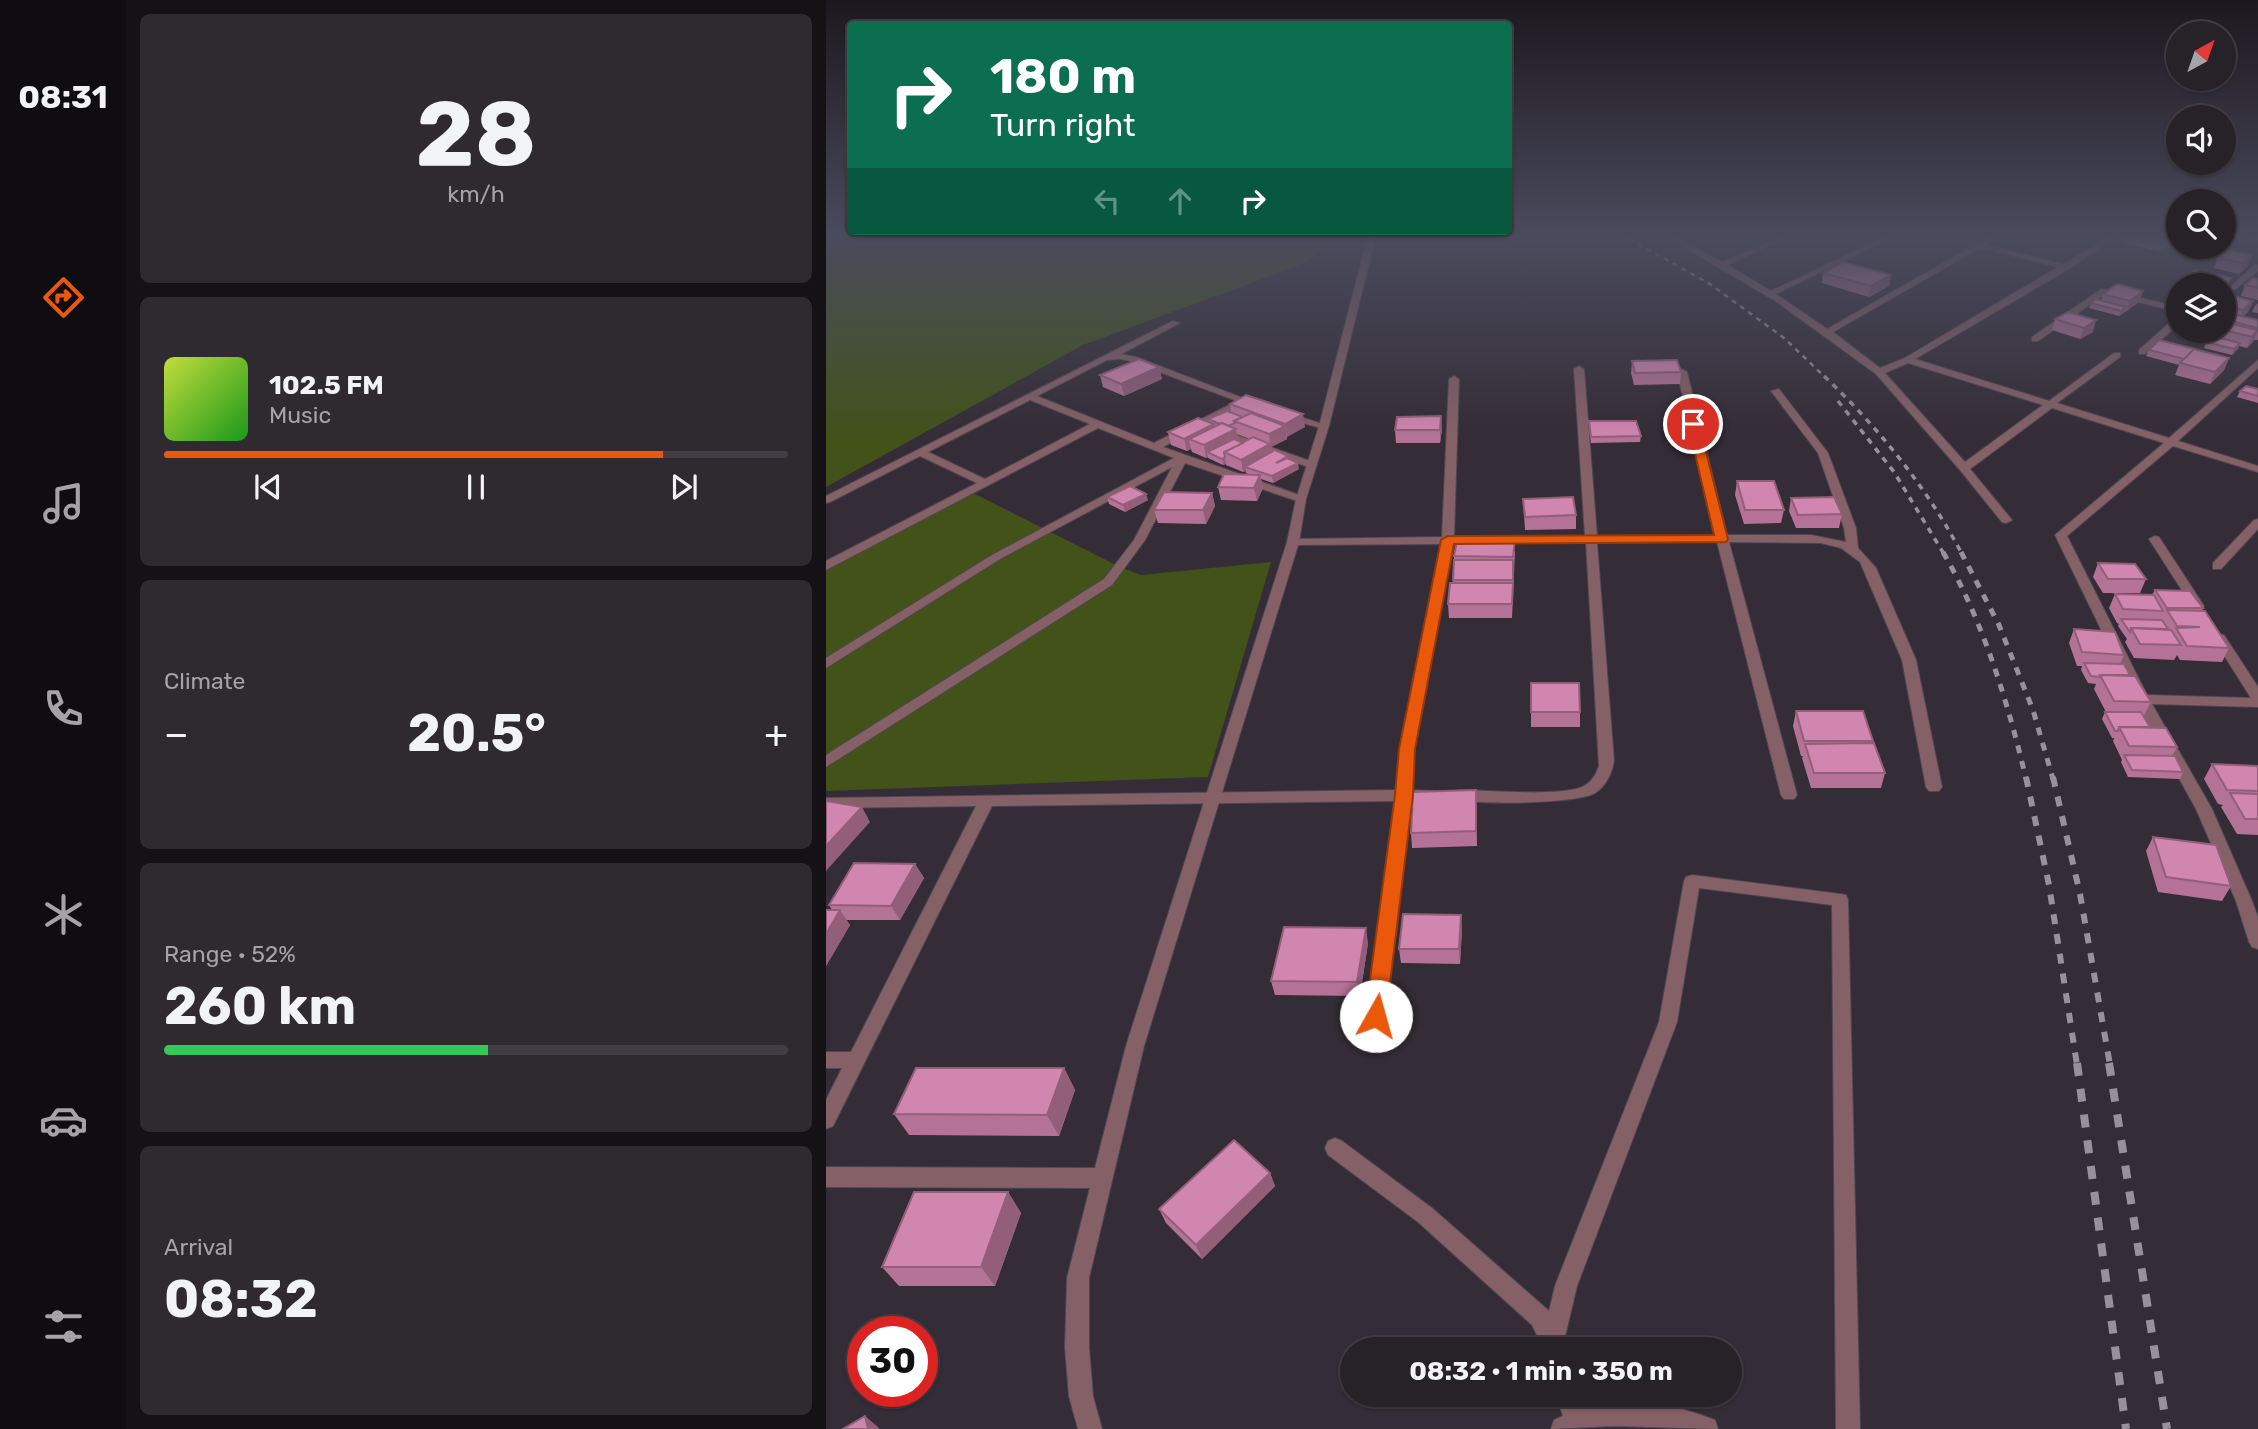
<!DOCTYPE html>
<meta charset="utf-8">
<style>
body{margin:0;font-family:Rubik,sans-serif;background:#2f2930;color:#f1f3f6;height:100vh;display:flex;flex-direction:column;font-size:26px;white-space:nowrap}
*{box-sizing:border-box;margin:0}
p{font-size:23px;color:#a4a3a8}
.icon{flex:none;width:38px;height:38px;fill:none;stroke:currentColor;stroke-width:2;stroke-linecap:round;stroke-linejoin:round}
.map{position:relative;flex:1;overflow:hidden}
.drawer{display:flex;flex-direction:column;gap:14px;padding:14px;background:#151216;width:700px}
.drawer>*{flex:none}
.banner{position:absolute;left:21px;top:21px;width:665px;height:214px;border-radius:7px;box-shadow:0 2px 5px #0004,0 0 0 2px #433e45;background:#0b6e4f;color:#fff;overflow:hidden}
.needle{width:46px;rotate:40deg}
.tools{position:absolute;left:1340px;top:21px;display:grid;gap:14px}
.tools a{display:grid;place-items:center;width:70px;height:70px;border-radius:50%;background:#272128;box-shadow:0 2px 5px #0004,0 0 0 2px #433e45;font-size:35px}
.speed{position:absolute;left:21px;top:1316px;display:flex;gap:14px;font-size:35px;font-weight:700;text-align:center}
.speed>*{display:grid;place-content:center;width:91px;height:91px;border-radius:50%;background:#272128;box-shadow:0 2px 5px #0004,0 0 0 2px #433e45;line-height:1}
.speed .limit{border:10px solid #d22;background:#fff;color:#111}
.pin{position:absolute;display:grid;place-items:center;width:60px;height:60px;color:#fff;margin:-30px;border:4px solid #fff;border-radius:50%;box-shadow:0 2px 7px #0007}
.me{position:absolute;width:77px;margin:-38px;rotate:7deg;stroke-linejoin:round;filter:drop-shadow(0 0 5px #0008)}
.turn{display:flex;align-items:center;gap:24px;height:147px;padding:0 28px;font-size:32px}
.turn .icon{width:91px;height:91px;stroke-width:2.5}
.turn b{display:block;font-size:49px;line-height:60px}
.lanes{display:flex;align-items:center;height:66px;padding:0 28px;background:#0003;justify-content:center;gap:35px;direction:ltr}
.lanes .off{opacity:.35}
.big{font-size:52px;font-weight:700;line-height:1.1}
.drawer .tile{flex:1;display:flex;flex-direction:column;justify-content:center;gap:10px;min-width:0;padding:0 24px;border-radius:10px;background:#2f2930}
.drawer .dial{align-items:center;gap:0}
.dial b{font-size:91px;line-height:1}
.song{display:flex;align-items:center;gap:21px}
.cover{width:84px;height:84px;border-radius:10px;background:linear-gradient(135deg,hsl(70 70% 55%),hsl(120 70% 35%))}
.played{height:7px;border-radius:4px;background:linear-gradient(90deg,#ea580c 80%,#433e45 80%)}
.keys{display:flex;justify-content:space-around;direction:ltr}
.heat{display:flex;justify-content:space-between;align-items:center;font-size:38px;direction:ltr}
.charge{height:10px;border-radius:5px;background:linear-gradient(90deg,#34c759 52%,#433e45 0)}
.trip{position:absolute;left:514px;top:1337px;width:402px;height:70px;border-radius:35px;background:#272128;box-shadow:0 2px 5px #0004,0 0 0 2px #433e45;font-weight:700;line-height:70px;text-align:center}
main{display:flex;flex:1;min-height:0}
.tabs{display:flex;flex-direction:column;width:126px;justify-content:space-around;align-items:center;background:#100d10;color:#a4a3a8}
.tabs .icon{width:49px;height:49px}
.tabs .active{color:#ea580c}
.tabs b{font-size:32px;color:#f1f3f6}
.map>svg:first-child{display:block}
</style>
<main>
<nav class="tabs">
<b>08:31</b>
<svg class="icon active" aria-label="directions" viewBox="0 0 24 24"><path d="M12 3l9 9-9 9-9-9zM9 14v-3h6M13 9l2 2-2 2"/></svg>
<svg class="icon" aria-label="music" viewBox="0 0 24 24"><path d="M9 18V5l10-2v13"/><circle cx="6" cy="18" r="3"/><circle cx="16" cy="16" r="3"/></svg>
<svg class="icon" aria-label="phone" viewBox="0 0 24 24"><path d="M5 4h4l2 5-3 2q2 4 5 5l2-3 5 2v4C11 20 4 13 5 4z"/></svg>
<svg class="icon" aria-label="climate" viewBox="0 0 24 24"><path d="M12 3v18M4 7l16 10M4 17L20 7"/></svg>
<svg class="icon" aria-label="car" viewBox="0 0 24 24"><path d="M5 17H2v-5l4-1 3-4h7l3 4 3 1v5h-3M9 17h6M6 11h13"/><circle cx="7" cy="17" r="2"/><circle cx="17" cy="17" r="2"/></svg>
<svg class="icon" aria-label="filters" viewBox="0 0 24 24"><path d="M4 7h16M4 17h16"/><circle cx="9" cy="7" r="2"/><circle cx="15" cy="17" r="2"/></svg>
</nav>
<section class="drawer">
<div class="tile dial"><b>28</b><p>km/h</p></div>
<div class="tile">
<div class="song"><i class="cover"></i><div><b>102.5 FM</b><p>Music</p></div></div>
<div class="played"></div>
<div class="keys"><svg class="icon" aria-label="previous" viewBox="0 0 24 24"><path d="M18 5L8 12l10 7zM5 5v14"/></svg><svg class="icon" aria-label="pause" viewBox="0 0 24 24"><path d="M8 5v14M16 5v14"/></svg><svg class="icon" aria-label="next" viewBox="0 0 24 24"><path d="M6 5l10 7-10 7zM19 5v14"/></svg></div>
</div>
<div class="tile"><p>Climate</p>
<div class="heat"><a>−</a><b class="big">20.5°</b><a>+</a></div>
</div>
<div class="tile"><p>Range · 52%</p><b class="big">260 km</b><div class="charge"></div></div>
<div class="tile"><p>Arrival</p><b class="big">08:32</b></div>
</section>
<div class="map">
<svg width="1432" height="1429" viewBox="0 0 1432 1429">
<rect width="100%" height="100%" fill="#342c36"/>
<!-- green -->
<g fill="#425219">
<path d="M0,239H511L479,263L257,345L0,487Z"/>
<path d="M145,492L296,568L315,575L445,562L382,777L0,791V570Z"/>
</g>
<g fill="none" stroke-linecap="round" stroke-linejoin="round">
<defs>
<g id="minor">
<path d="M844,239H853L896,262L950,239H958L902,265L945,291L1055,239H1063L950,294L1001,329L1147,246L1123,239L1152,243L1160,239H1168L1160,245L1237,264L1279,239H1287L1243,269L1089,359L1223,401L1288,353H1294V357L1231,403L1343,438L1432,360V368L1352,441L1432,466V472L1347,446L1241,536L1321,695L1425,698L1387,638L1393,634L1398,635L1432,687V707L1326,704L1386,809L1426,901L1432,917V949L1426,947L1423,942L1410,901L1370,809L1309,699L1229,535L1338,443L1226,408L1144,469L1186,520L1180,523L1176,522L1134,470L1050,374L951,302ZM1154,248L1232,267L1079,358L1054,368L1007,332ZM1082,363L1217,405L1139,462L1059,373Z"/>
<path d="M1429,265H1432V271L1398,298V292Z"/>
<path d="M1275,289L1353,307V312L1279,294L1212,341H1206V337Z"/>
<path d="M1350,317H1353V324L1319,354H1313V350Z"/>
<path d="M347,321L354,323L295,354L310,357L435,405L430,408L419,404L337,447L479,497V501H471L359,463L319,540L286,585L0,767V755L278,579L308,540L346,467L174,559L0,668V658L166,555L348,458L272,428L0,570V561L151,483L94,456L4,502L0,503V496ZM294,359L304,361L411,401L328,443L211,396L281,360ZM204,400L264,424L159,479L102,452Z"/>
<path d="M753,366L758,369L771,536L889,535L851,372L856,369L861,372L901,535H985L1020,542L1018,528L992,453L945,391L953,389L1002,453L1030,528L1032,548L1050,568L1090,660L1116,787L1113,791H1103L1100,787L1076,660L1034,562L1015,548L995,543L903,542L971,795L968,799H958L955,795L891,542L771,543L788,761C786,773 780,786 769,793C751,804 650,805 629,799L626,795L629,791L634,790C662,790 732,797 756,787C765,783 770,775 773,766L760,543H672L666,540L672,537L759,536L748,369Z"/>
<path d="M628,376L633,379L628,537H648L654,540L648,543L627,544L588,749L586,790L608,791L611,795L608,799L585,801L559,1016L556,1022L550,1024L544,1022L541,1016L570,801L166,806L7,1126L0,1129V1100L16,1068H0V1052H25L150,806L0,808V798L571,790L574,749L615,544L467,545L461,542L467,539L616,537L623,379Z"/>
<path d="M459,414H465L503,426L498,429L459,418Z"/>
<path d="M394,429L490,463L491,465L486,468L482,467L390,434L389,432Z"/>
<path d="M1432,519V529L1395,569H1387V563L1428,520Z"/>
<path d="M1329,536L1333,537L1378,606L1376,609H1368L1366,606L1323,539Z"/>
<path d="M866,875L1014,894L1020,895L1022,900L1034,1429H1010L1006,905L873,888L851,1022L751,1286L736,1349H718L706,1325L592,1222L502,1155L499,1148L502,1141L509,1138L516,1141L606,1208L723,1311L729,1286L833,1022L858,881L860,877Z"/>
<path d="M0,1167L276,1168L283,1171L286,1178L283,1185L276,1188L0,1187Z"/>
<path d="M730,1395H754L758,1407C799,1396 850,1404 889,1420L892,1429L788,1426L725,1429L728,1420L737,1416Z"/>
</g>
<path id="tertiary" d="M541,239H549L503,426L480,499L473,542L318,1046L263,1278V1348L267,1396L276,1429H252L243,1396L239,1348L241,1278L300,1046L461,542L470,499L493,426Z"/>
<path id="secondary" d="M1427,239H1432V241H1428Z"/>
</defs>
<!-- minor casing -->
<use href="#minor" stroke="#4f4751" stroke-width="2"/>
<!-- tertiary casing -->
<use href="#tertiary" stroke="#4f4751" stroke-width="2"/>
<!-- secondary casing -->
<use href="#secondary" stroke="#4f4751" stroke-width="2"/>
<!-- minor -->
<use href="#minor" fill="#856167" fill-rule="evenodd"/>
<!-- tertiary -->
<use href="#tertiary" fill="#856167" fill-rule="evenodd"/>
<!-- secondary -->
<use href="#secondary" fill="#b57c86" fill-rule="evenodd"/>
<!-- rail-far4 -->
<path stroke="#979199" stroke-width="2.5" stroke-dasharray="5 5" stroke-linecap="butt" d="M803,239L884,284L958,338L1000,378"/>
<!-- rail-far3 -->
<g stroke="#979199" stroke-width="3.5" stroke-dasharray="6 6" stroke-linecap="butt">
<path d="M998,376C1052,427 1102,489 1136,554"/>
<path d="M1012,401L1068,472L1118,554"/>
</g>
<!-- rail-far2 -->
<g stroke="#979199" stroke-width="5" stroke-dasharray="8 8" stroke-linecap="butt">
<path d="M1117,552C1157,621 1182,702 1200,779"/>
<path d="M1135,552L1173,625L1207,710L1227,779"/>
</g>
<!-- rail-far1 -->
<g stroke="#979199" stroke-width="6" stroke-dasharray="10 10" stroke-linecap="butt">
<path d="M1200,777L1223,885L1251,1065"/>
<path d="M1227,777L1254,894L1284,1065"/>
</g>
<!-- rail -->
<g stroke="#979199" stroke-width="8" stroke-dasharray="13 13" stroke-linecap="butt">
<path d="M1251,1063L1300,1429"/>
<path d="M1283,1063L1341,1429"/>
</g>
</g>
<!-- wall -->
<g fill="#b47396" fill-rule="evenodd">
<path d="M1297,239H1350L1333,251L1296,243Z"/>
<path d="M1426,255L1422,266L1413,274L1388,268L1392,258Z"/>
<path d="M1369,271L1403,283L1398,288V285H1353V297L1347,296L1351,285Z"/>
<path d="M997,273L1065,275L1063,286L1043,297L996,283Z"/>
<path d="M1432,279V300L1415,296L1419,285Z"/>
<path d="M1317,291L1313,302L1293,316L1263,308L1265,303L1275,301L1277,294Z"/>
<path d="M1398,296L1427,301L1422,312L1417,316L1432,320V340H1428L1421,348L1413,346L1406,355L1378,348L1380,342L1388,336L1390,331H1398V322H1400L1402,319L1398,318Z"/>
<path d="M1432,303V313L1426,312L1429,306Z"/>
<path d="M1242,312L1267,332L1254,339L1226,330L1229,319Z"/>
<path d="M1323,350L1403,358L1398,370L1384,384L1349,375L1353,365L1320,356Z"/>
<path d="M806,361L855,372L854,384L808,385L805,373Z"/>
<path d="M333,367L336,379L298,396L277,387L274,375Z"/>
<path d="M1432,389V403L1411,397L1414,391Z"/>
<path d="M404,404L479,427L461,436V439L445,447L446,452L463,459L473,469L447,483L435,479L437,488L431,501L395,500L392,487L424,475L420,473V471L417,472L400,465V464L397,465L382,458V457L380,458L366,452L365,449L361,451L345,445L342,432L383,422L382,419L405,412ZM411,434L424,439L417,443L413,441Z"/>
<path d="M763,421L815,436L814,442L765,443L763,427Z"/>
<path d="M616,429L614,443H570L569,430Z"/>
<path d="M911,481L958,510L955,523L918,524L909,495Z"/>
<path d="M386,493L389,506L380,524L332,523L328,510Z"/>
<path d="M281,497L322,500L299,512L283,504Z"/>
<path d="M965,498L1016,514L1013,528H970L963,511Z"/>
<path d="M697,499L750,515V529L699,530Z"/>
<path d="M689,551L686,618H623L622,604L627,583L628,556Z"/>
<path d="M1272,563L1320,579L1314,593H1277L1267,577Z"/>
<path d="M1329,590L1377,608L1376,611L1403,648L1396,662L1354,660L1351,655L1348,660L1308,658L1299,642L1301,639L1292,626L1293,624L1291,623L1283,608L1289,594L1326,595Z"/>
<path d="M1248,629L1298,655L1294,664L1325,702L1317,717L1324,727L1351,747L1346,756L1357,772L1354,779L1302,777L1295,762L1296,760L1287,741L1288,738H1286L1276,719L1279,712H1280L1268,689L1270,684L1262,683L1255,670L1256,666H1251L1243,643Z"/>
<path d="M705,683L754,712V727H705Z"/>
<path d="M970,711L1047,741L1046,743L1059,773L1055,788H985L976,758L977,756H975L967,726Z"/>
<path d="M1386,764L1432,766V835L1411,834L1395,807L1397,805L1392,804L1378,779Z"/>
<path d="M650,790L651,846L586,848L585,833Z"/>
<path d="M1327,837L1405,886L1396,901L1332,892L1320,851Z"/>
<path d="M89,864L98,878L74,920H20L24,925L0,966V910H6L3,905Z"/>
<path d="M636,929L634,964L575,963L573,949Z"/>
<path d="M542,943L534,996L449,995L445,981Z"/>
<path d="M238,1068L249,1090L233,1136L83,1135L68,1114Z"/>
<path d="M444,1173L449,1186L376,1259L340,1223L333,1209Z"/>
<path d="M182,1192L195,1213L169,1286H73L56,1267Z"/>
</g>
<!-- shaded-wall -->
<g fill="#925e7a">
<path d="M1337,239H1350L1333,251Z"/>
<path d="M1426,255L1422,266L1413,274L1417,263Z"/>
<path d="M1065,275L1063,286L1043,297L1045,286Z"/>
<path d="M1405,278L1403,283L1398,288L1400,283Z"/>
<path d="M1317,291L1313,302L1300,312L1304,301Z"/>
<path d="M1427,301L1422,312L1412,321L1417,310Z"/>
<path d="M1300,307L1298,313L1293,316L1295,311Z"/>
<path d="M1270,320L1267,332L1254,339L1258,328Z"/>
<path d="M1432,330L1427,342L1421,348L1426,337Z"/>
<path d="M1414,343L1412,349L1406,355L1408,349Z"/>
<path d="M1403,358L1398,370L1384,384L1389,372Z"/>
<path d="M333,367L336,379L298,396L295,384Z"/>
<path d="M477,414L479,427L461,437L459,424Z"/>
<path d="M615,416L616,429L614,443V430Z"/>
<path d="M388,424L390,437L363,439L365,449L361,451L358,439Z"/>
<path d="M459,426L461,439L445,447L447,457L419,467L420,471L417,472L415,460L444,444L443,434Z"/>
<path d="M410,429L413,442L381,452L382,457L380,458L378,445Z"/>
<path d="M399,457L400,464L397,465L396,459Z"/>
<path d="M472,463L473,469L447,483L446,476Z"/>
<path d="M434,475L437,488L431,501L428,488Z"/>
<path d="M386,493L389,506L380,524L377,510Z"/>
<path d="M320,494L322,500L299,512L297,505Z"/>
<path d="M36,807L44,822L0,871V846Z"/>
<path d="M89,864L98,878L74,920L65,906Z"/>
<path d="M14,910L24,925L0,966V934Z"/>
<path d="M635,915L636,929L634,964L633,949Z"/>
<path d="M540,928L542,943L534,996L531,982Z"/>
<path d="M238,1068L249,1090L233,1136L221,1115Z"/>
<path d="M444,1173L449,1186L376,1259L370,1245Z"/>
<path d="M182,1192L195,1213L169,1286L155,1267Z"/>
<path d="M39,1416L52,1427L53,1429H42Z"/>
</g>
<!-- building -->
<g fill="#d186af" stroke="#925e7a" stroke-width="2">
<path d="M1402,250L1426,255L1417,263L1392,258Z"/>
<path d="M1018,262L1065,275L1045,286L997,273Z"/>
<path d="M1369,271L1400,279L1392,285H1351Z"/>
<path d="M1378,272L1405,278L1400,283H1399L1400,279L1377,273Z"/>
<path d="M1427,278L1432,279V288L1419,285Z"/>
<path d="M1291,284L1317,291L1304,301L1277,294Z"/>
<path d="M1400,294L1427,301L1417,310L1398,305V296Z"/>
<path d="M1270,299L1300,307L1295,311L1265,303Z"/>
<path d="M1242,312L1270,320L1258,328L1229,319Z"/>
<path d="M1407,314L1432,320V328L1401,320Z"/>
<path d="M1398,322L1432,330L1426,337L1398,330Z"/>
<path d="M1386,336L1414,343L1408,349L1380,342Z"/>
<path d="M1333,340L1369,349L1358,359L1323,350Z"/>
<path d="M1368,349L1403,358L1389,372L1354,363Z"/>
<path d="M313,359L333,367L295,384L274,375Z"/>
<path d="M851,360L855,372L809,373L806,361Z"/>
<path d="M1420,386L1432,389V396L1414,391Z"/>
<path d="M420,395L477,414L459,424L404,404Z"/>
<path d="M401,411L417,417L408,421L409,423L402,426L396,423L394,424L382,419Z"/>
<path d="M425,413L459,426L443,434L408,421Z"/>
<path d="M615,416L614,430H569L571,417Z"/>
<path d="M372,418L388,424L358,439L342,432Z"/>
<path d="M763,421H810L815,436L765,437Z"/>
<path d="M396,423L410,429L378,445L363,439Z"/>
<path d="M427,437L444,444L415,460L398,452Z"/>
<path d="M408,439L417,443L398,452L399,457L396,459L381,452Z"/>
<path d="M449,450L462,456L450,463L461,458L472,463L446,476L419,467Z"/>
<path d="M398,474L434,475L428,488L392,487Z"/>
<path d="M911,481H948L958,510H919Z"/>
<path d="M304,486L320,494L297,505L281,497Z"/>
<path d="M338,492L386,493L377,510H328Z"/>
<path d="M747,497L750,515L699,517L697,499Z"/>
<path d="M1008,497L1016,514L972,515L965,498Z"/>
<path d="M632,536L689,538L687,557L628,556Z"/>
<path d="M628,560H687V580H627Z"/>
<path d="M1272,563L1309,564L1320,579H1282Z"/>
<path d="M624,583H687L686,604H622Z"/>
<path d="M1329,590L1364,591L1377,608H1341Z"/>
<path d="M1289,594L1328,595L1337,611L1297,609Z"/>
<path d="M1341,610L1379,611L1403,648L1361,646L1350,628L1374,627L1351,626Z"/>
<path d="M1295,619L1336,620L1342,629L1305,628L1304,632Z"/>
<path d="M1305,628L1345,630L1355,645L1314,644Z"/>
<path d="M1248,629L1289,632L1298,655L1256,652Z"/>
<path d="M1258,663L1298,664L1304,675H1274L1273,677L1265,676Z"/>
<path d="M1274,675L1309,676L1325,702L1288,701Z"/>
<path d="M705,683H753L754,712H705Z"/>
<path d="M970,711H1037L1047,741H978Z"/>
<path d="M1279,712H1315L1324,727H1293L1292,731H1289Z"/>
<path d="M1293,727L1340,728L1351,747L1303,746Z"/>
<path d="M1048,743L1059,773H988L979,744Z"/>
<path d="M1298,755L1349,756L1357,772L1306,770Z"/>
<path d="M1386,764L1432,766V791L1401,790Z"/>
<path d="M650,790V831L585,833L587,792Z"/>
<path d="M1404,793L1432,794V819H1419Z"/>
<path d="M0,801L36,807L0,846Z"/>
<path d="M1327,837L1390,845L1405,886L1340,877Z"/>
<path d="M28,863L89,864L65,906L3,905Z"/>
<path d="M0,910H14L0,934Z"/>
<path d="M577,914L635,915L633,949H573Z"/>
<path d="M458,927L540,928L531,982L445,981Z"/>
<path d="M90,1068H238L221,1115L68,1114Z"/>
<path d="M408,1140L444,1173L370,1245L333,1209Z"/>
<path d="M88,1192H182L155,1267H56Z"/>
<path d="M39,1416L42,1429H17Z"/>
</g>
<!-- sky -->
<linearGradient id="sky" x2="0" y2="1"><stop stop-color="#1d181e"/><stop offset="0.54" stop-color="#4a4b5d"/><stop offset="1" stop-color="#4a4b5d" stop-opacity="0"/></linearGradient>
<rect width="1432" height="439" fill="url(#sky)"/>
<!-- route -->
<path fill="#ea580c" stroke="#983908" stroke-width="2" d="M867,420L873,424L902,539L900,542L628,544L589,749L587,795L560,1016L557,1022L550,1025L542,1022L539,1016L569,795L573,749L615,540L622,536L888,535L862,424Z"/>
</svg>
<div class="tools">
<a><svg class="needle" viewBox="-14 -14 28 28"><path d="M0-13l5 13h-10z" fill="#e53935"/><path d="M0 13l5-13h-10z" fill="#a4a3a8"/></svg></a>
<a><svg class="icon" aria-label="sound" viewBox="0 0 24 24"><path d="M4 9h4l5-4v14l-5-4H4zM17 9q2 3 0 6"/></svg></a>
<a><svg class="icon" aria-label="search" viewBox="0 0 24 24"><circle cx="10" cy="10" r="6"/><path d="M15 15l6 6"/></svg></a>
<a><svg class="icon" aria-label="layers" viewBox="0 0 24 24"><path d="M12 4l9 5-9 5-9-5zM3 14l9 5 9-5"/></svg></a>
</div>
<div class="speed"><div class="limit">30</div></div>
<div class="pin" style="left:867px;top:424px;background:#d93025"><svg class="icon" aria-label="arrive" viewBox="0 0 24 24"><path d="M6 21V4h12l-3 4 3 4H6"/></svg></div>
<svg class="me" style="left:550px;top:1016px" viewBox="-20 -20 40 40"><circle r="19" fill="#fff"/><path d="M0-13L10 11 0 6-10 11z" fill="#ea580c"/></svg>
<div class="trip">08:32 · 1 min · 350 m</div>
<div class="banner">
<div class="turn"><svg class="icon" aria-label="right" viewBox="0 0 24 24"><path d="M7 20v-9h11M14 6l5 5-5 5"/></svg><div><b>180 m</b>Turn right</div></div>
<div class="lanes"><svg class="icon off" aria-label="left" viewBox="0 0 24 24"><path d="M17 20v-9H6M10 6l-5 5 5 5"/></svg><svg class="icon off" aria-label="ahead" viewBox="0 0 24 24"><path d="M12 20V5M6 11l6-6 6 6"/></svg><svg class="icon" aria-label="right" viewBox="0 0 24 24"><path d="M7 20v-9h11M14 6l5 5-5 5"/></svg></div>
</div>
</div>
</main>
